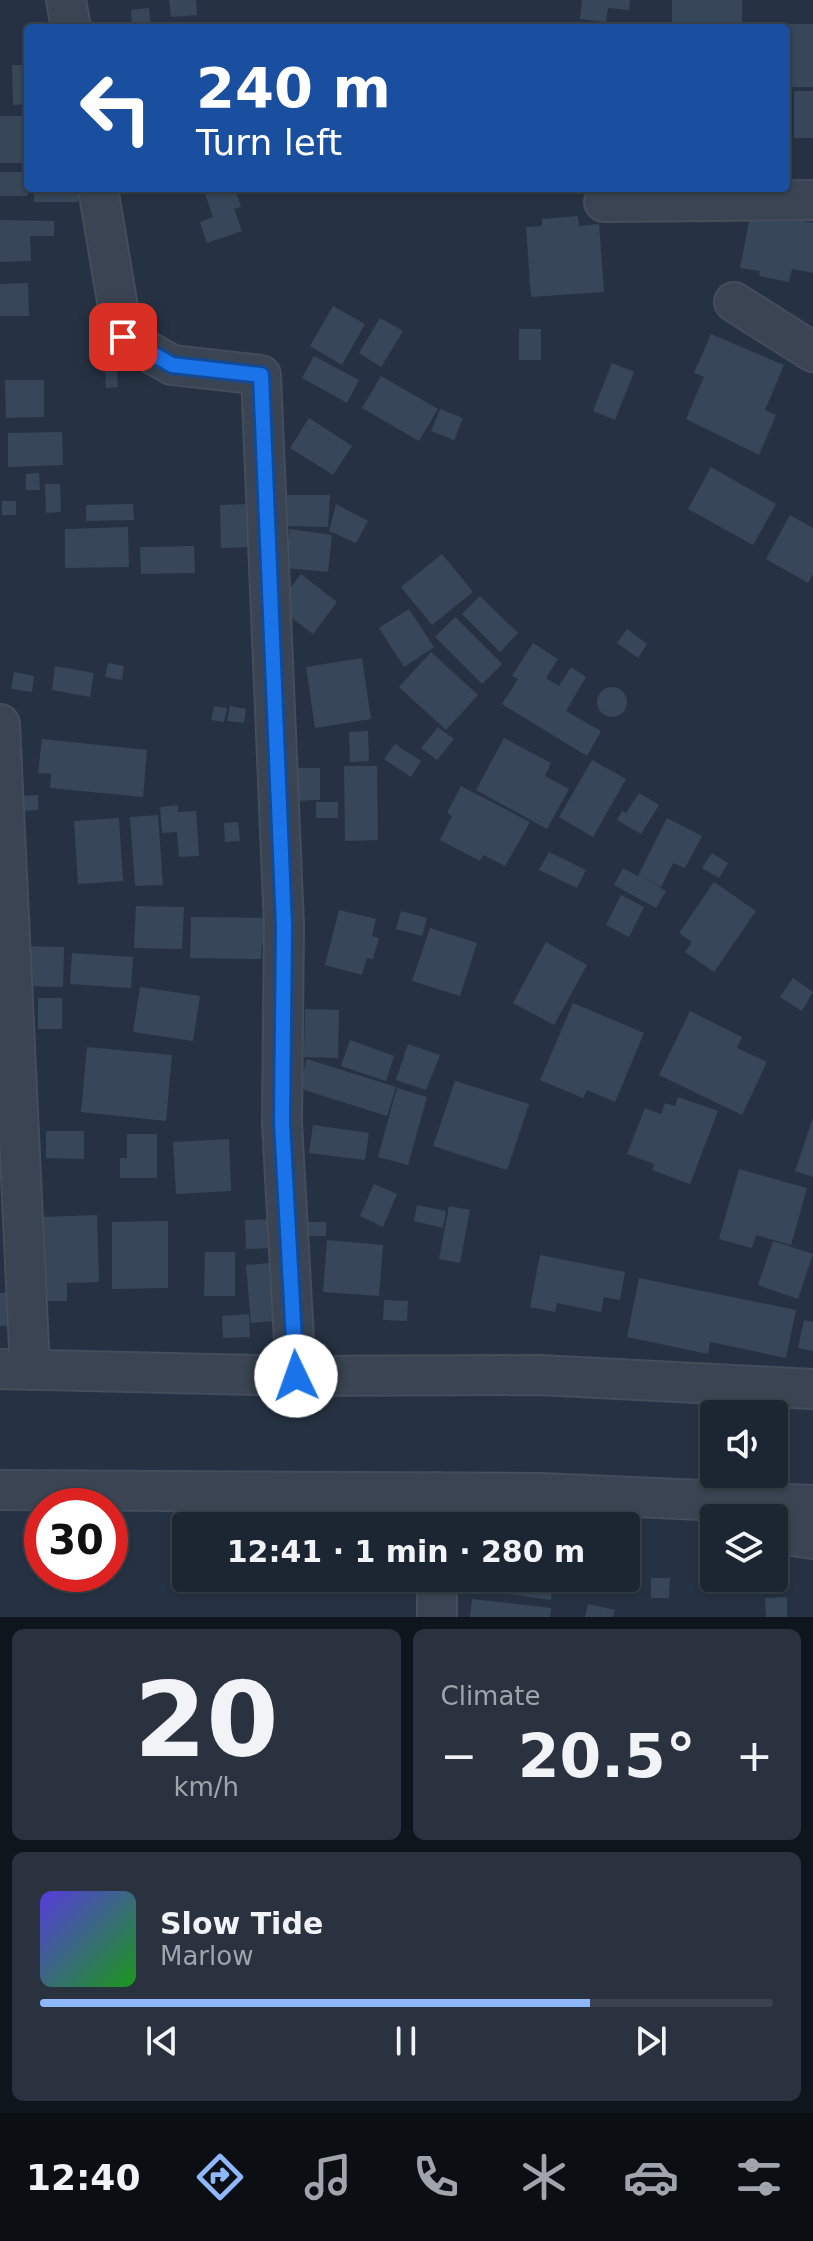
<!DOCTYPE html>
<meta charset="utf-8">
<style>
body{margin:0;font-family:"DejaVu Sans",sans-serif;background:#29323e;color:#f1f3f6;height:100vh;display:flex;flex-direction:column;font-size:30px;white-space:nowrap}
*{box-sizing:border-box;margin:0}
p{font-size:26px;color:#a0a5ac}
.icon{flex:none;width:44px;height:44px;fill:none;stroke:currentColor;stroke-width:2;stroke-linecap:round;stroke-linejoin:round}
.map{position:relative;height:1617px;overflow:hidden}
.panel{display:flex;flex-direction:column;gap:12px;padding:12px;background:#0f151c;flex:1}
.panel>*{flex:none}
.guide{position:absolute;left:24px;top:24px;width:766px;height:168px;border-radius:8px;box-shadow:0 2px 6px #0004,0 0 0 2px #3a434d;background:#1a4fa0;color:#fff;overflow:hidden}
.tools{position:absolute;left:700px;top:1400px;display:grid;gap:16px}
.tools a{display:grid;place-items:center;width:88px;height:88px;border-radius:8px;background:#1c2632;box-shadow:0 2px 6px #0004,0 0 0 2px #3a434d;font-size:40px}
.speed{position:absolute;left:24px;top:1488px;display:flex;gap:16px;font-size:40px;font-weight:700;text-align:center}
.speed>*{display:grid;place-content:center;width:104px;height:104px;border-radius:50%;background:#1c2632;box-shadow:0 2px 6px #0004,0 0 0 2px #3a434d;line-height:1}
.speed .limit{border:12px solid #d22;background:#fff;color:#111}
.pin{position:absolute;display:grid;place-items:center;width:68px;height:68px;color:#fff;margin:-34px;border-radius:16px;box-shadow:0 4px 12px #0006}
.me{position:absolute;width:88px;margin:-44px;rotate:357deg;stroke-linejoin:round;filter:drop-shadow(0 0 6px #0008)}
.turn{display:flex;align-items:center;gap:28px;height:168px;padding:0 40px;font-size:36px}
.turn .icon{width:104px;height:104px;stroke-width:2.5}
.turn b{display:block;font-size:56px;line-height:68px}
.big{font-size:60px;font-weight:600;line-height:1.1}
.panel .widget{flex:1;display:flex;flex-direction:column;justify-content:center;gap:12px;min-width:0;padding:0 28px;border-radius:12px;background:#29323e}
.panel .dial{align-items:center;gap:0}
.dial b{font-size:104px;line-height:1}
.song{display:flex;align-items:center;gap:24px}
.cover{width:96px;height:96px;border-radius:12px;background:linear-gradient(135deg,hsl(250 70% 55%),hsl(120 70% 35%))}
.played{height:8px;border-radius:4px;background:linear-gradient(90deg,#8eb8fa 75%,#3a434d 75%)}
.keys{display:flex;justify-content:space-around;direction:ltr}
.heat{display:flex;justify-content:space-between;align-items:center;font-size:44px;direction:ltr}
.panel .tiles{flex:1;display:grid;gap:12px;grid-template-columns:1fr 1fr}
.widget:last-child{grid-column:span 2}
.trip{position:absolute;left:172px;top:1512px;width:468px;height:80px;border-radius:8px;background:#1c2632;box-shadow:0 2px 6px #0004,0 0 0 2px #3a434d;font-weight:600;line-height:80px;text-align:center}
.dock{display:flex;height:128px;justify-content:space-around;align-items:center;background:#0b0f14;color:#a0a5ac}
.dock .icon{width:56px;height:56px}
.dock .selected{color:#8eb8fa}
.dock b{font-size:36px;color:#f1f3f6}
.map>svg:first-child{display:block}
</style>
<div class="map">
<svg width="813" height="1617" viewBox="0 0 813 1617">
<rect width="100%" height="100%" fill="#263243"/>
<!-- building -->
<g fill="#384659">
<path d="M169,0H196L197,15L171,17Z"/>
<path d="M582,0H630L629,10L608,8L606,22L580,19Z"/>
<rect x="672" y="0" width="70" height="28"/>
<path d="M149,8L151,25L132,27L131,10Z"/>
<path d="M786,24H813V87H787Z"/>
<path d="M12,65H28V104L13,105Z"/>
<rect x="794" y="91" width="19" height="47"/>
<path d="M0,116H22L23,127H28V163H0Z"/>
<path d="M0,172H27L28,196H0Z"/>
<rect x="34" y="188" width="44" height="14"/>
<path d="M203,188H235L241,207L234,209L242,231L207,243L200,222L213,217Z"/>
<path d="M751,211L813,223V273L792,269L789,282L759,276L760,271L740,268Z"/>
<path d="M578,216L579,226L599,224L604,292L531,297L526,227L542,226V219Z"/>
<path d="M0,220L54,221V236H30L31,261L0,262Z"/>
<path d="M28,283L29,316H0V284Z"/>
<path d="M333,306L365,324L342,365L310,346Z"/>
<path d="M380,318L403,331L381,367L359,353Z"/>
<rect x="519" y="329" width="22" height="31"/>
<path d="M711,334L784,365L765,410L776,415L759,455L686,419L704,377L694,373Z"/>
<path d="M116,355L118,387L106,388L104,356Z"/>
<path d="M314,356L359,380L347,403L302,378Z"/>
<path d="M612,363L634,372L615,420L593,411Z"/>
<path d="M381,376L438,409L419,441L362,408Z"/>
<path d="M5,380H44V417L6,418Z"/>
<path d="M440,409L463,418L454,440L431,431Z"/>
<path d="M309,418L352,446L333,475L290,448Z"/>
<path d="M62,432L63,465L8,467V433Z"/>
<path d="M711,467L776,504L753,545L688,509Z"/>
<path d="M39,473L40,490H26V474Z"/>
<path d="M45,484H60L61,512L46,513Z"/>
<path d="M287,495H330L328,527L287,526Z"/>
<rect x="2" y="501" width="14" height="14"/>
<path d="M133,504L134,520L86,521V505Z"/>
<path d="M251,504L252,547L221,548L220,505Z"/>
<path d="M336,504L368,521L356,543L329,531Z"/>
<path d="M790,515L813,528V574L808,583L766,559Z"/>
<path d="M128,527L129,567L65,568V529Z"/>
<path d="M290,529L332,535L328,572L285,568Z"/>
<path d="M194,546L195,573L141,574L140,547Z"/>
<path d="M442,554L473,592L432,625L401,587Z"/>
<path d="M301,574L337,602L313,634L276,606Z"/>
<path d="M480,596L518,633L500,652L462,614Z"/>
<path d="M409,609L434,647L404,667L379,628Z"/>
<path d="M455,617L502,664L482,684L435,637Z"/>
<path d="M627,629L647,644L638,658L617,643Z"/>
<path d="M533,643L558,659L546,678L559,686L571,667L586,677L566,711L601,731L587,756L502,704L518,679L512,676Z"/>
<path d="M431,652L478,695L446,730L399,687Z"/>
<path d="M362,658L371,719L315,728L306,667Z"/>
<path d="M108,663L124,666L122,680L105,677Z"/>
<path d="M55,666L94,673L90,697L52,690Z"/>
<path d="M14,672L34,676L32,692L11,689Z"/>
<circle cx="612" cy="702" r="15"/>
<path d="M214,706L227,708L224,722L211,720Z"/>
<path d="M230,706L246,709L244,723L227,721Z"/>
<path d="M438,727L454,739L437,760L421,748Z"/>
<path d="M368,731L369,761L350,762L349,732Z"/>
<path d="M504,738L551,763L545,776L569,789L547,829L476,790Z"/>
<path d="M42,739L147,750L143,797L50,788L51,774L38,773Z"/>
<path d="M395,744L421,761L411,777L384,759Z"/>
<path d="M592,760L626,779L593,837L559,817Z"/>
<path d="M344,766H377L378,840L345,841Z"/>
<path d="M289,768H320V800L290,801Z"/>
<path d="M461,786L530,822L505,866L483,855L480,861L440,840L452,816L447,813Z"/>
<path d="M639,793L659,805L641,834L617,820L622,811L626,813Z"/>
<path d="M38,795V810L17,811V796Z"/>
<rect x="316" y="802" width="22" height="16"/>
<path d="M178,805V812L196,811L199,856L179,857L177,832L162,833L160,807Z"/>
<path d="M158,815L163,885L135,886L130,817Z"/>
<path d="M119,818L123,881L78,884L74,821Z"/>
<path d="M667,818L702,836L685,868L673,863L661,887L643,877L666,891L656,908L614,885L623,868L638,876Z"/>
<path d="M238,822L240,841L225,842L224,823Z"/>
<path d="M549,852L586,870L577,888L539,870Z"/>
<path d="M712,853L728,863L719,878L702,868Z"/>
<path d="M714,882L756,911L714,972L685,952L692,942L679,933Z"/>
<path d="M621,895L644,907L629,937L606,925Z"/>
<path d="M136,906L184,907L182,949L134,948Z"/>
<path d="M339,910L376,919L372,936L379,938L373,959L367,958L362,975L325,965Z"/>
<path d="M401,911L427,918L422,936L396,929Z"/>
<path d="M191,917L274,918L273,944H262L261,959L190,958Z"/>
<path d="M430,928L477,943L460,996L412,981Z"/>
<path d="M546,942L587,965L554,1025L513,1003Z"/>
<path d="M27,946L64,947L63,987L26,986Z"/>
<path d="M72,953L133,957L131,988L70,984Z"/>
<path d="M793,978L813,992L802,1011L780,997Z"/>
<path d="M140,987L200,996L193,1041L133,1032Z"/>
<rect x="38" y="998" width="24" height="31"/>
<path d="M573,1003L644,1033L615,1102L587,1090L583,1098L540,1080Z"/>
<path d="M305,1009L339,1010L338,1058L304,1057Z"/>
<path d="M690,1011L742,1037L737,1048L767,1062L742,1115L659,1075Z"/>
<path d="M350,1040L394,1056L386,1081L341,1066Z"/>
<path d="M408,1044L440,1055L426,1090L396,1080Z"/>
<path d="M87,1047L172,1055L166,1121L81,1112Z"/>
<path d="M307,1059L396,1087L387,1116L298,1088Z"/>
<path d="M455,1081L529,1104L507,1170L433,1146Z"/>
<path d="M397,1088L427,1097L408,1165L378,1157Z"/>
<path d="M678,1097L718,1111L690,1184L652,1170L654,1164L627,1154L645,1108L661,1114L665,1103L675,1106Z"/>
<path d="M813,1118V1177L795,1171Z"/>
<path d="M313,1125L369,1133L365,1160L309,1153Z"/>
<path d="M46,1131H84V1159L46,1158Z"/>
<path d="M127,1134H157V1178H120V1158H127Z"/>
<path d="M229,1139L231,1191L176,1194L173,1142Z"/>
<path d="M739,1169L807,1188L791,1245L756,1235L752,1248L719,1239Z"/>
<path d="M374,1184L397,1194L383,1227L360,1216Z"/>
<path d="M417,1205L446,1211L443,1228L414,1221Z"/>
<path d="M449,1206L470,1210L460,1263L439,1259Z"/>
<path d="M97,1215L99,1282L67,1283V1301H41L40,1217Z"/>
<path d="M276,1219L277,1248L246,1249L245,1220Z"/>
<path d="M168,1221V1288L112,1289V1222Z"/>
<rect x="304" y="1222" width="22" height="14"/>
<path d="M327,1240L383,1245L379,1296L323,1292Z"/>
<path d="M773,1241L813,1254L798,1299L758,1285Z"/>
<path d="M205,1252H235V1296H204Z"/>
<path d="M540,1255L625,1272L620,1300L604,1297L601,1312L557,1303L555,1312L530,1307Z"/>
<path d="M270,1263L275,1321L251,1323L246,1265Z"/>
<path d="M639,1278L796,1310L786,1358L710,1342L708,1354L627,1337Z"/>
<path d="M0,1293H12L13,1325L0,1326Z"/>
<path d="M384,1300L408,1301L407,1321L383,1320Z"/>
<path d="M249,1314L250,1337L223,1338L222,1316Z"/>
<path d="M804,1320L813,1322V1351L798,1348Z"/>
<path d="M626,1571L635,1572L634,1588L612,1586L613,1578H626Z"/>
<path d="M480,1578L553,1579L551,1600L479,1590Z"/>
<path d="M651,1578H670L669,1598H651Z"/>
<path d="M787,1597V1617H766L765,1598Z"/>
<path d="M472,1599L551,1608L550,1617H470Z"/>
<path d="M588,1604L615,1610L613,1617H585Z"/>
</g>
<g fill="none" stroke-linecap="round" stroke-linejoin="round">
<defs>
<g id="minor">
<path d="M66,0L71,28"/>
<path d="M98,188L123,337L172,365L261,375L284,925L282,1123L296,1376"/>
<path d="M604,202L813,200"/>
<path d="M734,302L813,352"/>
<path d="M0,724L30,1370"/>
<path d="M0,1369L296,1376L539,1375L813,1389"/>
<path d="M0,1490L541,1493L813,1505"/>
<path d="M437,1526V1492"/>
<path d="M774,1533L813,1539"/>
<path d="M437,1617V1578"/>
</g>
</defs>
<!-- minor casing -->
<use href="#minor" stroke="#444d5b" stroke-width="42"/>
<!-- minor -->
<use href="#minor" stroke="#3a4452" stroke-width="38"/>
</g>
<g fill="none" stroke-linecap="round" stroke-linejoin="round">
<defs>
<path id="route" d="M123,337L172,365L261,375L284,925L282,1123L296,1376"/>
</defs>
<!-- route casing -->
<use href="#route" stroke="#114b97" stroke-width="20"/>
<!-- route -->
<use href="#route" stroke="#1a73e8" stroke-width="14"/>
</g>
</svg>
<div class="tools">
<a><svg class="icon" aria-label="sound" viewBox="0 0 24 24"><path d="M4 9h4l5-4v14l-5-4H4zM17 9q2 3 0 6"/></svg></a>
<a><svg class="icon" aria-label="layers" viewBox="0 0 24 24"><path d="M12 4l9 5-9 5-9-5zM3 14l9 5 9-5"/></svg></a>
</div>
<div class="speed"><div class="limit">30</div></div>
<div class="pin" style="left:123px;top:337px;background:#d93025"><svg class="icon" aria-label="arrive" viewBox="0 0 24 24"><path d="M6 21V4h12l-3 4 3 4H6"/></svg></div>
<svg class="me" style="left:296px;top:1376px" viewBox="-20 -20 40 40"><circle r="19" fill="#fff"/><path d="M0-13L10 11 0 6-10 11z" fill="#1a73e8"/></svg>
<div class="trip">12:41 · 1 min · 280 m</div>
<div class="guide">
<div class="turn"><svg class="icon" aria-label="left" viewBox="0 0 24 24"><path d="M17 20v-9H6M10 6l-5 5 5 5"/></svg><div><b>240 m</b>Turn left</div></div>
</div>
</div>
<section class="panel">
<div class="tiles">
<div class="widget dial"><b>20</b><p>km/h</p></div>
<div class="widget"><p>Climate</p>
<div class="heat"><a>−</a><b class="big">20.5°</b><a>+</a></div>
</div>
<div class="widget">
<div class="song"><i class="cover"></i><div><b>Slow Tide</b><p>Marlow</p></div></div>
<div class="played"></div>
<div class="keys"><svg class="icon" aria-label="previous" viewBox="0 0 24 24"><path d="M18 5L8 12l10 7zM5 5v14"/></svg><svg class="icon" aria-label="pause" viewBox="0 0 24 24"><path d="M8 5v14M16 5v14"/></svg><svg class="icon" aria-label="next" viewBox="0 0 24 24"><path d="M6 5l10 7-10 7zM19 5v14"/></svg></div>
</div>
</div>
</section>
<nav class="dock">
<b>12:40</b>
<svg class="icon selected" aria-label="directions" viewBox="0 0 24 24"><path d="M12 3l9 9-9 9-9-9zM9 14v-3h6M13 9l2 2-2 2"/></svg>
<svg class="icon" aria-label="music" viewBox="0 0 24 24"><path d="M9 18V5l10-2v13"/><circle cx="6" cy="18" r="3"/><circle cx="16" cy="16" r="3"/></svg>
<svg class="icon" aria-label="phone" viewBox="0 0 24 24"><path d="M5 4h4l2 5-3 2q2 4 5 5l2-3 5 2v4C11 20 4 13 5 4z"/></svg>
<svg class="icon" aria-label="climate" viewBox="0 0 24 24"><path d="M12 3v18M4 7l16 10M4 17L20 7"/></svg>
<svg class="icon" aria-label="car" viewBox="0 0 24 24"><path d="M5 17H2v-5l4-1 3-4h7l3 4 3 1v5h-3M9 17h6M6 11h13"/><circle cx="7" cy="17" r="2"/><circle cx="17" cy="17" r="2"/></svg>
<svg class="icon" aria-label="filters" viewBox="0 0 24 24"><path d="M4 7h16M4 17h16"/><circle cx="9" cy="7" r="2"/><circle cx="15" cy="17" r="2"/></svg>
</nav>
